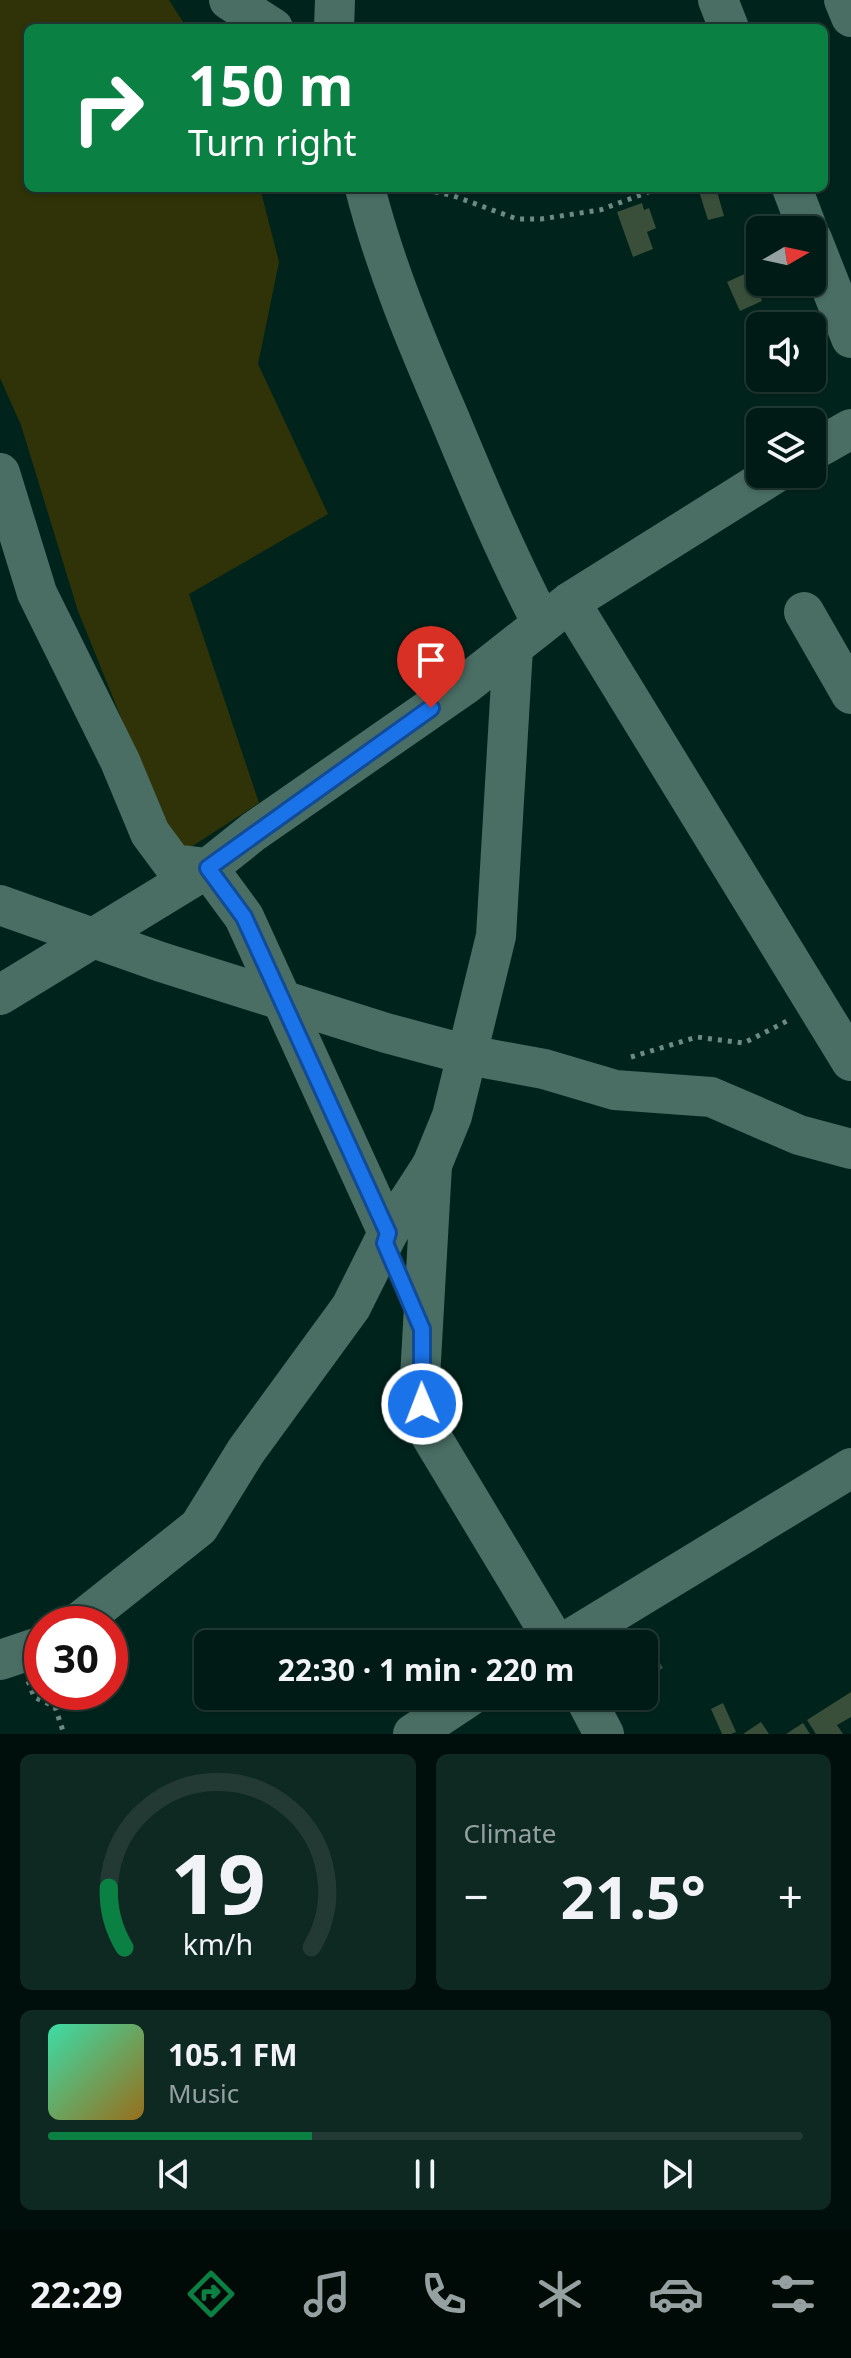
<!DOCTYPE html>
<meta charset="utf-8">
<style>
body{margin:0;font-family:"Noto Sans",sans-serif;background:#0e2822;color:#f1f3f6;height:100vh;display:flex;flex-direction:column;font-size:30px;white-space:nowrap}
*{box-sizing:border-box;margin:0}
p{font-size:26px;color:#95a1a0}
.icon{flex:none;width:44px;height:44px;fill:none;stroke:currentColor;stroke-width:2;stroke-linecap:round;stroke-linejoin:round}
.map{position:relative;height:1734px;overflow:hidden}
.panel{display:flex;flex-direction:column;gap:20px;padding:20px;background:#000f0c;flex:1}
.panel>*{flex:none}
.guide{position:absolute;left:24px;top:24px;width:804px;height:168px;border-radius:12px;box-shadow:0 2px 6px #0004,0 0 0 2px #223934;background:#0b8043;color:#fff;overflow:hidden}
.needle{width:52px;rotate:81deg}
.fabs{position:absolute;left:746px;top:216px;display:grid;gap:16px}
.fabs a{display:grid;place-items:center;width:80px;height:80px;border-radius:12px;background:#001b15;box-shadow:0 2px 6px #0004,0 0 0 2px #223934;font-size:40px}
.speed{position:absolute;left:24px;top:1606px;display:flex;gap:16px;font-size:40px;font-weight:700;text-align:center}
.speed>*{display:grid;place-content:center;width:104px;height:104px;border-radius:50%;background:#001b15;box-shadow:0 2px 6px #0004,0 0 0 2px #223934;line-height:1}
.speed .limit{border:12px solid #d22;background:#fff;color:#111}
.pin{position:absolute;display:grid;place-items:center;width:68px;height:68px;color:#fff;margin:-82px -34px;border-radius:50% 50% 50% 0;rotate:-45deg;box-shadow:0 0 8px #0007}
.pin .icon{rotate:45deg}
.me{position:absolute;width:88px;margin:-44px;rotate:359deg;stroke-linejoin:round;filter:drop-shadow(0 0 6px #0008)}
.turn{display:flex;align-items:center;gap:28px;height:168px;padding:0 32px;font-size:36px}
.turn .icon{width:104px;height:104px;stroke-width:2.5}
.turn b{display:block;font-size:56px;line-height:68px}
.big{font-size:60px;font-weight:700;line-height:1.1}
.panel .card{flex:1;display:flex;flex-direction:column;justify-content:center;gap:12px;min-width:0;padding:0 28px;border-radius:12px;background:#0e2822}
.panel .dial{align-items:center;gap:0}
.dial svg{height:208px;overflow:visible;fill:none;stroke:#223934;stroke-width:7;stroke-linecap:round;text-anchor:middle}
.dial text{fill:#f1f3f6;stroke:none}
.song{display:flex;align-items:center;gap:24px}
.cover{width:96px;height:96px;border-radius:12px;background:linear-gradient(135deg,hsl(160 70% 55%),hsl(40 70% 35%))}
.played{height:8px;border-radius:4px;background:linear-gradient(90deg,#0b8043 35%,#223934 35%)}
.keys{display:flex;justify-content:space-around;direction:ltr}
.heat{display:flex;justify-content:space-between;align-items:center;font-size:44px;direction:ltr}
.panel .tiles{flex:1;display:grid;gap:20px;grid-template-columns:1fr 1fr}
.card:last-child{grid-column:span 2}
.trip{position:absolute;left:194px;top:1630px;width:464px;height:80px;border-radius:12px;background:#001b15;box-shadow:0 2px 6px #0004,0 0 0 2px #223934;font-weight:700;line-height:80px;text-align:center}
.dock{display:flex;height:128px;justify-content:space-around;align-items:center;background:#000b08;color:#95a1a0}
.dock .icon{width:56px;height:56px}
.dock .active{color:#0b8043}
.dock b{font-size:36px;color:#f1f3f6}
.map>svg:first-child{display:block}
</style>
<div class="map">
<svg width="851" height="1734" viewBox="0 0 851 1734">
<rect width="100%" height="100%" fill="#00241c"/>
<!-- green -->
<path fill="#303307" d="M0,0H169L187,28H28V188H260L279,262L258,364L328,514L189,594L259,803L177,856L78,611L21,425L0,378Z"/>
<!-- building -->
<g fill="#3a4f39">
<path d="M698,188H716L724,216L708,220Z"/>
<path d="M642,203L644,210L649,208L656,228L647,232L653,249L633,257L617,212Z"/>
<path d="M760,267V282H783L759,293L762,301L740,311L727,282Z"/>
<path d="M648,1644L663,1668L644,1680V1647Z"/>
<path d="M851,1692V1717L837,1725L843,1734H816L807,1720Z"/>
<path d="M723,1703L736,1732L731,1734H722L711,1709Z"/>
<path d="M761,1722L769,1734H743Z"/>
<path d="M803,1723L810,1734H786Z"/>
</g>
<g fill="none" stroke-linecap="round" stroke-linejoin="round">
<!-- path -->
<g stroke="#6e8a83" stroke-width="5" stroke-dasharray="4 6" stroke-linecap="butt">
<path d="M415,188L451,195L517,219H541L600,210L659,188"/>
<path d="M631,1057L697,1037L744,1043L791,1019"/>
<path d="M28,1681L34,1697L55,1707L64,1734"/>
</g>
<!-- minor -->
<g stroke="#4a6e64" stroke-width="40">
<path d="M229,0L273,28"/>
<path d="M718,0L729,28"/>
<path d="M844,0L851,17"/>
<path d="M334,28L335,0"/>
<path d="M365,188C385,267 417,343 449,417C478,487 507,556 542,623"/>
<path d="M792,188L808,230"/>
<path d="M812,239L851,338"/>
<path d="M812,451L851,429"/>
<path d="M0,473L37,593L120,761L150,833L173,864L208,868L244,917L388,1233"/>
<path d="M570,602L851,1061"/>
<path d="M804,612L851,694"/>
<path d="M0,905L161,962L386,1033L468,1055L544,1069L615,1090L711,1097L799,1135L851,1149"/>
<path d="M0,995L208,868L253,832L466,684L570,602L774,474"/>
<path d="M432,1165L420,1378L431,1436L556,1644"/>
<path d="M77,1624L199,1527L246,1451L351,1307L388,1233L432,1165L452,1116L496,936L513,648"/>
<path d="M562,1644L851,1468"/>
<path d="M0,1660L42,1646"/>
<path d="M584,1696L604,1734"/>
<path d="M413,1734L470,1696"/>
</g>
</g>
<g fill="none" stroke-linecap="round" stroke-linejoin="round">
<defs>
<path id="route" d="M422,1404V1329L385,1243L388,1233L244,917L208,868L431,708"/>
</defs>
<!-- route casing -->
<use href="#route" stroke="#114b97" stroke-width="20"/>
<!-- route -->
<use href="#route" stroke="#1a73e8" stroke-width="14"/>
</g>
</svg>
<div class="fabs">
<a><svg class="needle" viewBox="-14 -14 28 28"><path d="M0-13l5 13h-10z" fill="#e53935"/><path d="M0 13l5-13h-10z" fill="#95a1a0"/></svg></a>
<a><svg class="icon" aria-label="sound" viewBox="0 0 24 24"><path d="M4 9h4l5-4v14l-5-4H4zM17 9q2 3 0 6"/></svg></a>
<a><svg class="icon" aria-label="layers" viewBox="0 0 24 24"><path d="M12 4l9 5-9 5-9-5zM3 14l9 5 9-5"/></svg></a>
</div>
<div class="speed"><div class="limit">30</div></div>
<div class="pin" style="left:431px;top:708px;background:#d93025"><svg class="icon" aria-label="arrive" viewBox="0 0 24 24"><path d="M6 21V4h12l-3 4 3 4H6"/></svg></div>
<svg class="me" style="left:422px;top:1404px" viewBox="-20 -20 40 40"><circle r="17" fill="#1a73e8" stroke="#fff" stroke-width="3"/><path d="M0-11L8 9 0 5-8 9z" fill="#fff"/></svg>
<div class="trip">22:30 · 1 min · 220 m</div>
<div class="guide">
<div class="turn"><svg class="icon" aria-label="right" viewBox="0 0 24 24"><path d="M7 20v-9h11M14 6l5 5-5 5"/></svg><div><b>150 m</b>Turn right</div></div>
</div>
</div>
<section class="panel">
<div class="tiles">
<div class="card dial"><svg viewBox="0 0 100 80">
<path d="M14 69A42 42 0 1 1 86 69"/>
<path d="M14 69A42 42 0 0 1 8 46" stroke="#0b8043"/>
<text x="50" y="56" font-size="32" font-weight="700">19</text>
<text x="50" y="72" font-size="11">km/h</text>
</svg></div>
<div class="card"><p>Climate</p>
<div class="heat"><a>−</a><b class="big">21.5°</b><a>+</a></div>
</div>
<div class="card">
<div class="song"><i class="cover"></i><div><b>105.1 FM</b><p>Music</p></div></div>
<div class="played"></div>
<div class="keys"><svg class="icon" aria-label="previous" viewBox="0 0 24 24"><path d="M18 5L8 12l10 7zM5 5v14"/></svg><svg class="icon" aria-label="pause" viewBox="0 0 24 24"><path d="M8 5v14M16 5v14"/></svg><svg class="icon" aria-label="next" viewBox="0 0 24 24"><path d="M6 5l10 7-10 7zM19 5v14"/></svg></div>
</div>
</div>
</section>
<nav class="dock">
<b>22:29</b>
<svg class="icon active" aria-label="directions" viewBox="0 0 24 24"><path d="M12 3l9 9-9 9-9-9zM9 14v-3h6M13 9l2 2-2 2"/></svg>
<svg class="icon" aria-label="music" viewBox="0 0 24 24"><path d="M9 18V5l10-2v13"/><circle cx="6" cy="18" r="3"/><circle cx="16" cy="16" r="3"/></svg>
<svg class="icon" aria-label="phone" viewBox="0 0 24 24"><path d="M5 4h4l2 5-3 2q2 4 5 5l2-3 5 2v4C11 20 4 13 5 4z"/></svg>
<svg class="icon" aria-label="climate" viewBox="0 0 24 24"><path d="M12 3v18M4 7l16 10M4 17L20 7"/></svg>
<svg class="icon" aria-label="car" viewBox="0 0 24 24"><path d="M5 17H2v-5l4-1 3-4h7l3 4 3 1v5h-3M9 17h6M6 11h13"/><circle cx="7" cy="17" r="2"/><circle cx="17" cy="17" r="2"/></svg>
<svg class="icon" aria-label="filters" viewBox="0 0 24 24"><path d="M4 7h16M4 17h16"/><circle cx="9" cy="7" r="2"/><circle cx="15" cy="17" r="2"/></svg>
</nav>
